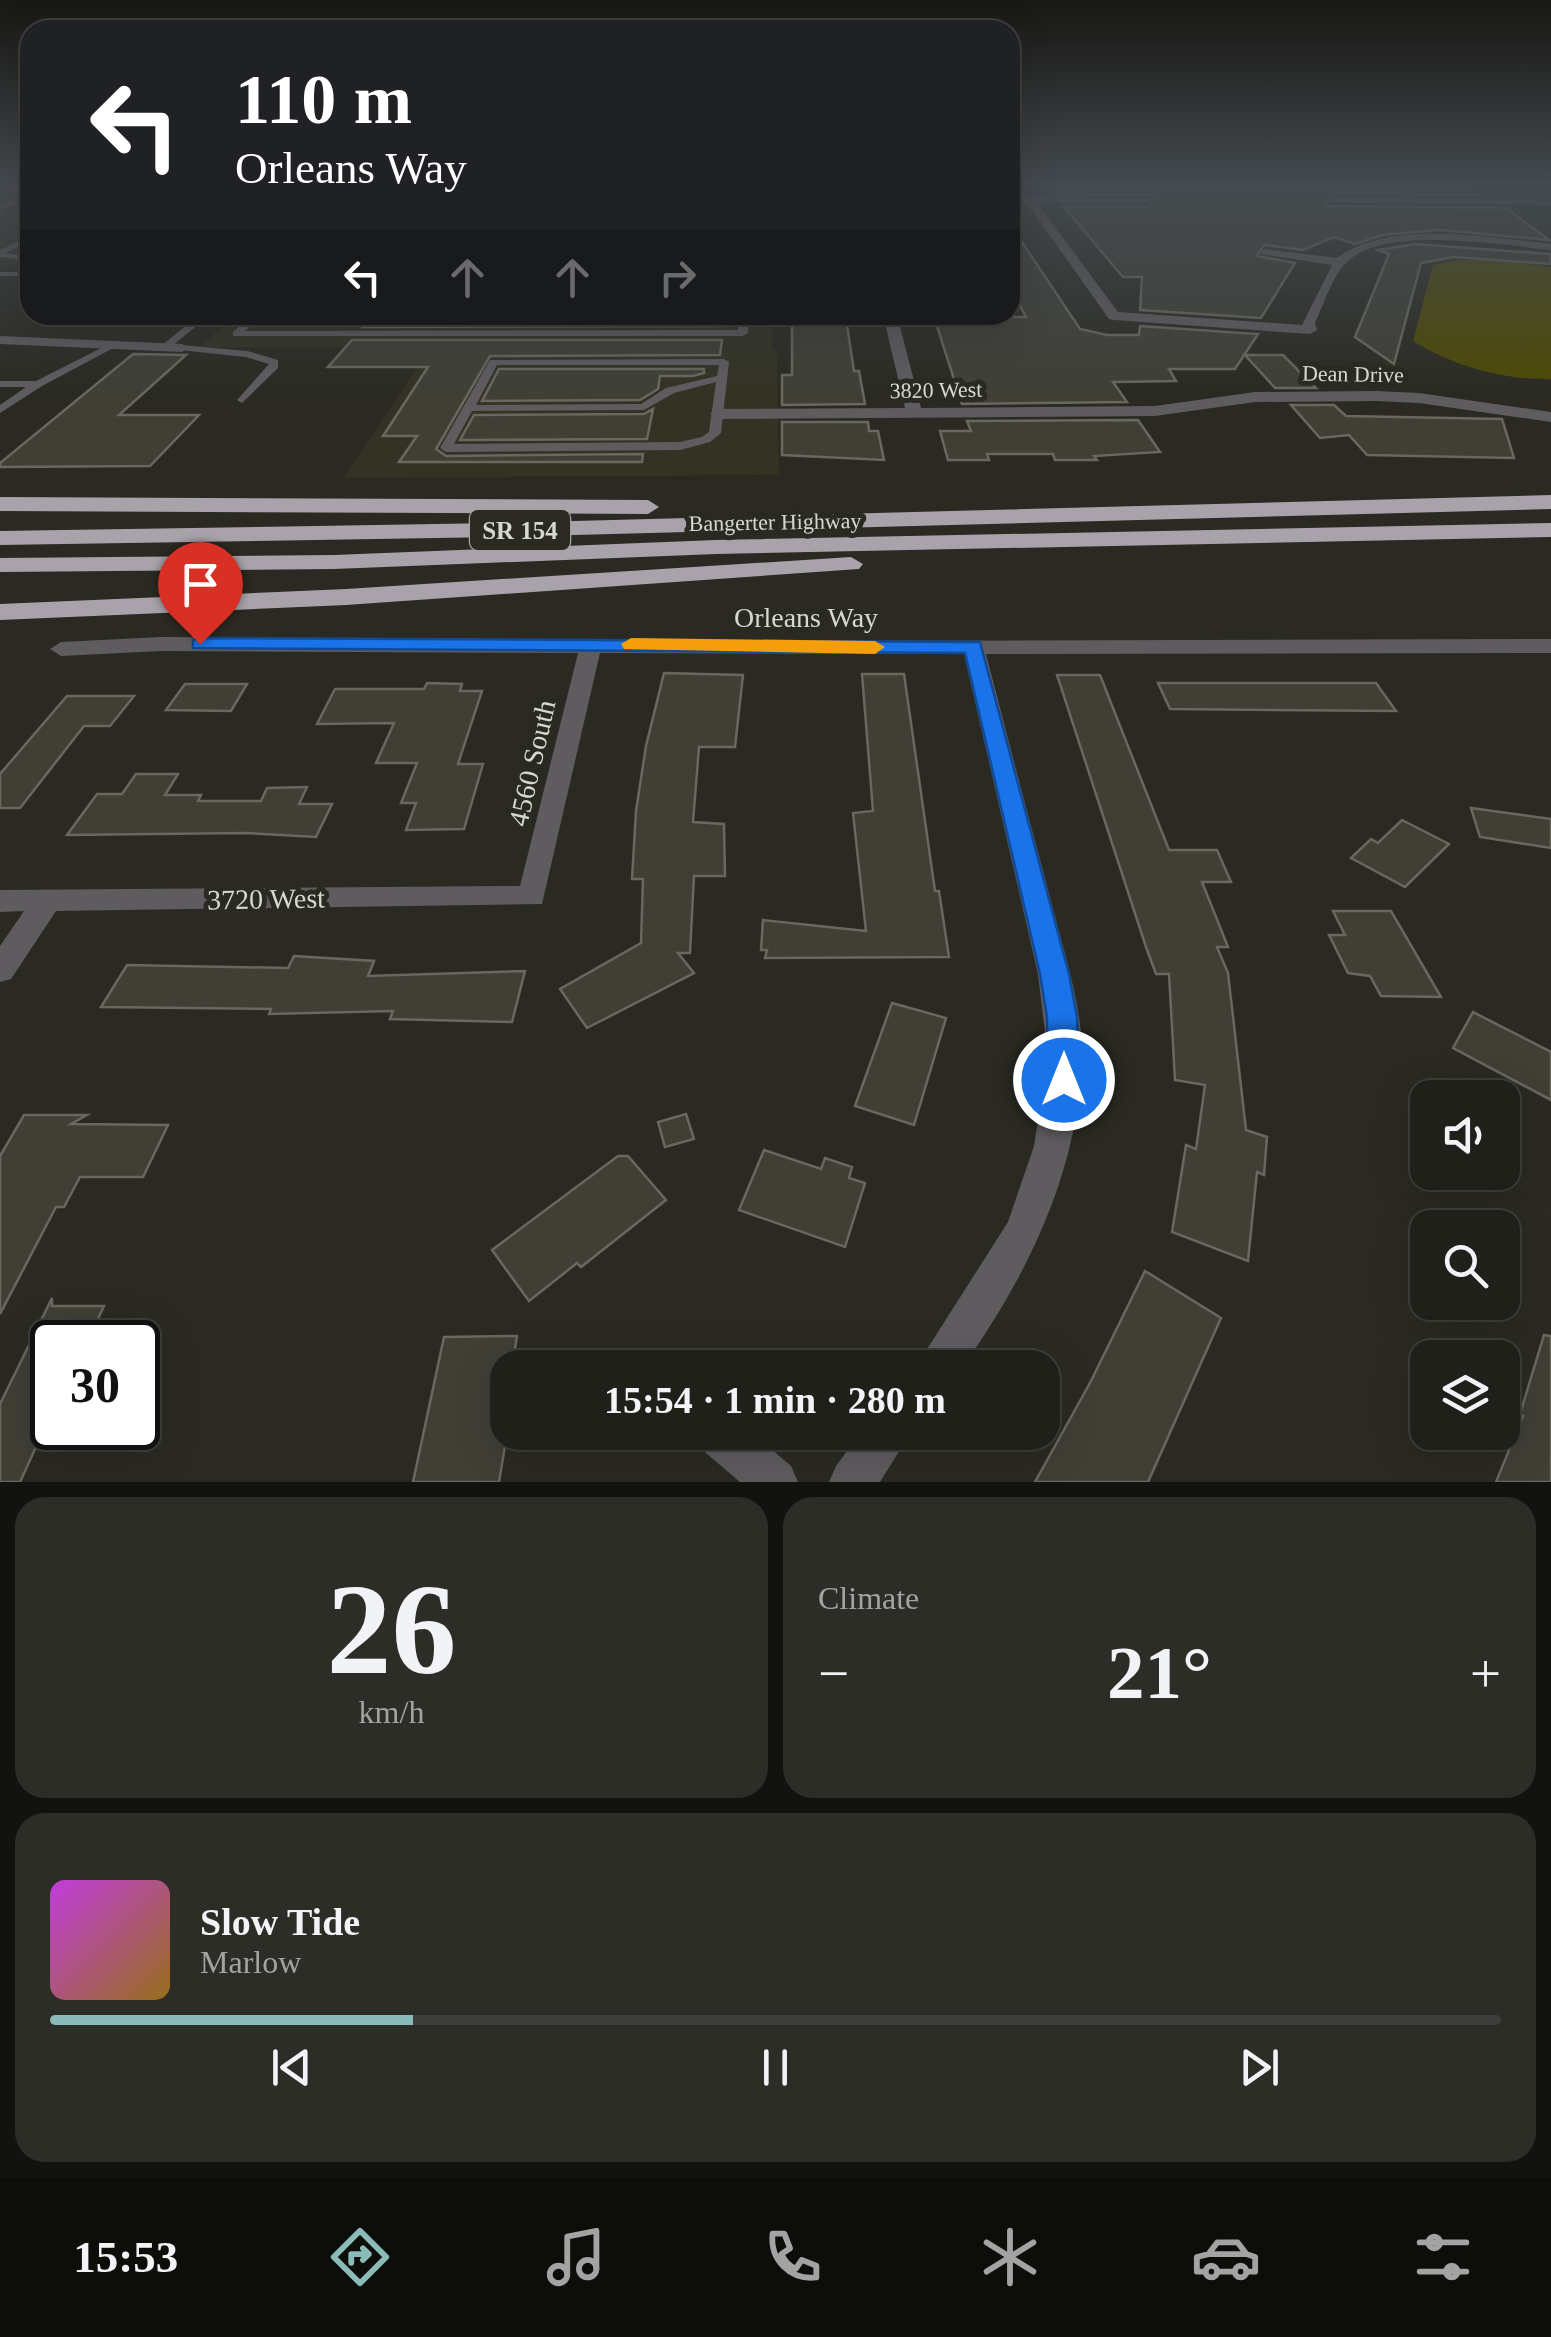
<!DOCTYPE html>
<meta charset="utf-8">
<style>
body{margin:0;font-family:"Times New Roman",serif;background:#2d2d27;color:#f1f3f6;height:100vh;display:flex;flex-direction:column;font-size:38px;white-space:nowrap}
*{box-sizing:border-box;margin:0}
p{font-size:32px;color:#a2a3a2}
.icon{flex:none;width:55px;height:55px;fill:none;stroke:currentColor;stroke-width:2;stroke-linecap:round;stroke-linejoin:round}
.map{position:relative;height:1482px;overflow:hidden}
.sheet{display:flex;flex-direction:column;gap:15px;padding:15px;background:#12120e;flex:1}
.sheet>*{flex:none}
.guide{position:absolute;left:20px;top:20px;width:1000px;height:305px;border-radius:30px;box-shadow:0 10px 40px #0002,0 0 0 2px #3d3e39;background:#202124;color:#fff;overflow:hidden}
.tools{position:absolute;left:1410px;top:1080px;display:grid;gap:20px}
.tools a{display:grid;place-items:center;width:110px;height:110px;border-radius:20px;background:#20201a;box-shadow:0 10px 40px #0002,0 0 0 2px #3d3e39;font-size:50px}
.speed{position:absolute;left:30px;top:1320px;display:flex;gap:20px;font-size:50px;font-weight:700;text-align:center}
.speed>*{display:grid;place-content:center;width:130px;height:130px;border-radius:50%;background:#20201a;box-shadow:0 10px 40px #0002,0 0 0 2px #3d3e39;line-height:1}
.speed .limit{border:5px solid #111;border-radius:15px;background:#fff;color:#111}
.pin{position:absolute;display:grid;place-items:center;width:85px;height:85px;color:#fff;margin:-102px -42px;border-radius:50% 50% 50% 0;rotate:-45deg;box-shadow:0 0 10px #0007}
.pin .icon{rotate:45deg}
.me{position:absolute;width:110px;margin:-55px;rotate:0deg;stroke-linejoin:round;filter:drop-shadow(0 0 8px #0008)}
.turn{display:flex;align-items:center;gap:35px;height:210px;padding:0 50px;font-size:45px}
.turn .icon{width:130px;height:130px;stroke-width:2.5}
.turn b{display:block;font-size:70px;line-height:85px}
.lanes{display:flex;align-items:center;height:95px;padding:0 50px;background:#0003;justify-content:center;gap:50px;direction:ltr}
.lanes .off{opacity:.35}
.big{font-size:75px;font-weight:800;line-height:1.1}
.sheet .widget{flex:1;display:flex;flex-direction:column;justify-content:center;gap:15px;min-width:0;padding:0 35px;border-radius:30px;background:#2d2d27}
.sheet .dial{align-items:center;gap:0}
.dial b{font-size:130px;line-height:1}
.song{display:flex;align-items:center;gap:30px}
.cover{width:120px;height:120px;border-radius:15px;background:linear-gradient(135deg,hsl(290 70% 55%),hsl(40 70% 35%))}
.played{height:10px;border-radius:5px;background:linear-gradient(90deg,#8bbbb9 25%,#3d3e39 25%)}
.keys{display:flex;justify-content:space-around;direction:ltr}
.heat{display:flex;justify-content:space-between;align-items:center;font-size:55px;direction:ltr}
.sheet .tiles{flex:1;display:grid;gap:15px;grid-template-columns:1fr 1fr}
.widget:last-child{grid-column:span 2}
.trip{position:absolute;left:490px;top:1350px;width:570px;height:100px;border-radius:30px;background:#20201a;box-shadow:0 10px 40px #0002,0 0 0 2px #3d3e39;font-weight:800;line-height:100px;text-align:center}
.dock{display:flex;height:160px;justify-content:space-around;align-items:center;background:#0d0d0a;color:#a2a3a2}
.dock .icon{width:70px;height:70px}
.dock .current{color:#8bbbb9}
.dock b{font-size:45px;color:#f1f3f6}
.map>svg:first-child{display:block}
</style>
<div class="map">
<svg width="1551" height="1482" viewBox="0 0 1551 1482">
<rect width="100%" height="100%" fill="#2a2a22"/>
<!-- built -->
<g fill="#333224">
<path d="M24,185H30V265H0V196Z"/>
<path d="M237,315H772V349L777,350L779,475L343,478L431,347H199Z"/>
</g>
<!-- green -->
<path fill="#4e4a06" d="M1458,260H1498L1551,267V379C1503,380 1453,366 1413,341L1433,265Z"/>
<!-- building -->
<g fill="#3f3f36" stroke="#68685e" stroke-width="2.5">
<path d="M1115,185L1466,188L1480,195L1332,193L1325,203L1329,206L1506,208L1549,240L1440,230L1383,235L1355,244L1334,237L1303,250L1264,245L1257,256L1295,263L1261,318L1140,310L1142,277H1123L1064,207H1148L1153,195L1053,194L1048,188H1117Z"/>
<path d="M1010,224L1080,329L1107,335H1139L1140,326L1258,334L1235,369H1169L1176,381L1113,382L1127,402L962,404L934,317H1026L1010,287Z"/>
<path d="M1415,244L1551,254V264L1454,257L1421,263L1394,364L1355,337L1389,254L1378,250Z"/>
<path d="M373,315H724L723,326L363,327Z"/>
<path d="M801,315H834L835,325H847L854,371H859L865,404L782,405V375H792V325H802Z"/>
<path d="M352,340H722L720,355L490,356L436,449L446,456L643,454L642,462H399L417,436H383L428,367H328Z"/>
<path d="M133,354L186,355L119,415H199L150,466L0,467V463Z"/>
<path d="M1245,355H1283L1316,388H1275Z"/>
<path d="M499,369H704V373L693,376H660L658,389L640,400L482,401Z"/>
<path d="M1291,405H1334L1346,416L1502,419L1514,458L1367,455L1349,435L1320,438Z"/>
<path d="M653,409L647,439L460,440L474,415L644,414Z"/>
<path d="M1138,420L1160,452L1094,456L1097,460H1055L1053,454H987L989,460H948L940,431H971L967,421Z"/>
<path d="M782,422H868L869,431H878L884,460L782,455Z"/>
<path d="M664,673L743,675L735,747H699L693,822L724,824L725,876H694L690,953H678L694,973L587,1028L560,989L641,943L643,879H632L636,811L646,746Z"/>
<path d="M862,674H904L935,891H939L949,957L765,958L767,950H761L763,920L866,931L853,813L873,811Z"/>
<path d="M1057,675H1100L1169,850H1217L1231,882H1202L1228,947H1217L1228,973L1246,1130L1267,1137L1264,1175L1257,1172L1248,1261L1172,1232L1186,1145L1196,1149L1205,1085L1175,1080L1169,974H1156L1146,947Z"/>
<path d="M427,683L462,684L460,691H482L458,764H483L464,829L406,830L416,803H401L417,763H376L394,723L317,724L335,689H424Z"/>
<path d="M1158,683H1376L1396,711L1170,709Z"/>
<path d="M185,684H247L231,711L166,710Z"/>
<path d="M67,696H134L110,726H84L20,808H0V774Z"/>
<path d="M136,774H178L165,795H201L198,801H261L267,788L307,787L299,804H332L316,837L247,833L67,835L97,794H122Z"/>
<path d="M1471,808L1551,819V848L1480,837Z"/>
<path d="M1402,820L1449,844L1405,887L1351,858L1371,839L1378,843Z"/>
<path d="M1333,911H1391L1441,997L1381,996L1370,976L1348,973L1329,935H1345Z"/>
<path d="M294,956L374,961L368,976L525,971L512,1022L390,1019L393,1011L269,1014L271,1009L101,1007L127,965L288,968Z"/>
<path d="M892,1003L946,1018L914,1125L855,1106Z"/>
<path d="M1473,1012L1551,1052V1100L1453,1048Z"/>
<path d="M686,1114L694,1139L665,1147L658,1122Z"/>
<path d="M24,1115H87L71,1124L168,1125L143,1177H80L64,1207H56L0,1314V1156Z"/>
<path d="M764,1150L821,1169L825,1158L852,1167L849,1178L865,1183L845,1247L739,1210Z"/>
<path d="M618,1156H628L666,1200L581,1267L577,1263L529,1301L492,1250Z"/>
<path d="M1145,1271L1221,1318L1148,1482H1035L1091,1381Z"/>
<path d="M52,1298V1306H104L87,1342H52V1412L20,1482H0V1404Z"/>
<path d="M1544,1335L1551,1336V1482H1496L1523,1416L1520,1414Z"/>
<path d="M517,1336L512,1368H508V1428L499,1482H413L444,1337Z"/>
</g>
<g fill="none" stroke-linecap="round" stroke-linejoin="round">
<!-- service -->
<g fill="#5f5c60" fill-rule="evenodd">
<rect x="0" y="185" width="30" height="4"/>
<path d="M30,193V197L0,210V205Z"/>
<path d="M30,236V241L5,253L30,257V261L0,257V250Z"/>
<rect x="0" y="272" width="30" height="4"/>
<path d="M199,315H210L167,350H161V346Z"/>
<path d="M252,315H262L245,331L738,330L739,315H749L748,333L743,336H233V332Z"/>
<path d="M109,344L117,346L42,386L0,413V405L26,387H0V381H36Z"/>
<path d="M182,345L247,351L278,360V368L242,403L237,400L269,364L246,357L179,350V346Z"/>
<path d="M724,359L729,362L721,433L710,442L680,450L446,452L440,448L490,360ZM497,365H719L717,376L666,388L641,404L476,405ZM716,382L709,432L702,437L680,442L454,444L472,411L644,410L674,393Z"/>
</g>
<!-- minor -->
<g fill="#5f5c60" fill-rule="evenodd">
<path d="M1010,197L1151,198L1148,203H1037L1118,312L1302,325L1332,265L1260,254L1264,249L1337,258C1389,219 1489,237 1551,244V250C1502,245 1384,225 1347,262C1332,276 1324,304 1315,323L1317,330L1310,334L1114,320L1109,319L1027,203H1010Z"/>
<path d="M1332,197L1551,199V205L1329,202Z"/>
<path d="M883,315H897L921,408L1155,406L1255,392L1377,391L1419,393L1551,412V422L1419,403L1377,401L1255,402L1155,416L718,419L710,414L718,409L905,408Z"/>
<path d="M0,336L182,344L189,348L182,352L0,344Z"/>
<path d="M161,637L796,641L1551,639V653L986,654C1007,735 1028,816 1050,897C1062,946 1084,1010 1082,1061C1077,1175 1027,1276 962,1368H915L1008,1222L1034,1146L1048,1058L1038,974L964,654L600,653L542,904L56,911L11,979L0,982V946L24,911L0,912V890L520,886L578,653L161,651L61,656L50,649L61,642Z"/>
<path d="M694,1432H751L791,1466L798,1482H740L700,1448Z"/>
<path d="M861,1432H911L880,1482H829L836,1466Z"/>
</g>
<!-- motorway -->
<g fill="#a9a2ab" fill-rule="evenodd">
<path d="M1551,495V509L497,537L0,545V531L497,523Z"/>
<path d="M0,497L648,500L659,507L648,514L0,511Z"/>
<path d="M1551,523V537L716,554L334,569L0,572V558L334,555L716,540Z"/>
<path d="M851,557L863,564L859,569L346,605L0,620V604L346,589Z"/>
</g>
</g>
<!-- sky -->
<linearGradient id="sky" x2="0" y2="1"><stop stop-color="#171713"/><stop offset="0.47" stop-color="#444a4f"/><stop offset="1" stop-color="#444a4f" stop-opacity="0"/></linearGradient>
<rect width="1551" height="393" fill="url(#sky)"/>
<!-- route -->
<path fill="#1a73e8" stroke="#114b97" stroke-width="2.5" d="M200,638L980,642L1069,974L1077,1017L1079,1080L1075,1090L1064,1094L1052,1090L1048,1080L1047,1017L1040,974L965,653L193,648V640Z"/>
<!-- slow -->
<path fill="#f59e0b" d="M631,638L875,641L885,647L875,654L624,649L621,644Z"/>
<g text-anchor="middle" dominant-baseline="central" stroke-width="10" stroke-linejoin="round" paint-order="stroke">
<!-- far-street labels -->
<g font-size="22" fill="#d8d8d3" stroke="#2a2a22">
<text transform="translate(1353 374) rotate(1)">Dean Drive</text>
<text transform="translate(936 390) rotate(-1)">3820 West</text>
<text transform="translate(775 522) rotate(-1)">Bangerter Highway</text>
</g>
<!-- shield labels -->
<rect fill="#2a2a22" stroke="#a4a49e" stroke-width="2.5" x="470" y="510" width="100" height="40" rx="8"/>
<g font-size="25" font-weight="bold" fill="#d8d8d3">
<text x="520" y="530">SR 154</text>
</g>
<!-- street labels -->
<g font-size="28" fill="#d8d8d3" stroke="#2a2a22">
<text x="806" y="617">Orleans Way</text>
<text transform="translate(532 763) rotate(-77)">4560 South</text>
<text transform="translate(266 899) rotate(-1)">3720 West</text>
</g>
</g>
</svg>
<div class="tools">
<a><svg class="icon" aria-label="sound" viewBox="0 0 24 24"><path d="M4 9h4l5-4v14l-5-4H4zM17 9q2 3 0 6"/></svg></a>
<a><svg class="icon" aria-label="search" viewBox="0 0 24 24"><circle cx="10" cy="10" r="6"/><path d="M15 15l6 6"/></svg></a>
<a><svg class="icon" aria-label="layers" viewBox="0 0 24 24"><path d="M12 4l9 5-9 5-9-5zM3 14l9 5 9-5"/></svg></a>
</div>
<div class="speed"><div class="limit">30</div></div>
<div class="pin" style="left:200px;top:644px;background:#d93025"><svg class="icon" aria-label="arrive" viewBox="0 0 24 24"><path d="M6 21V4h12l-3 4 3 4H6"/></svg></div>
<svg class="me" style="left:1064px;top:1080px" viewBox="-20 -20 40 40"><circle r="17" fill="#1a73e8" stroke="#fff" stroke-width="3"/><path d="M0-11L8 9 0 5-8 9z" fill="#fff"/></svg>
<div class="trip">15:54 · 1 min · 280 m</div>
<div class="guide">
<div class="turn"><svg class="icon" aria-label="left" viewBox="0 0 24 24"><path d="M17 20v-9H6M10 6l-5 5 5 5"/></svg><div><b>110 m</b>Orleans Way</div></div>
<div class="lanes"><svg class="icon" aria-label="left" viewBox="0 0 24 24"><path d="M17 20v-9H6M10 6l-5 5 5 5"/></svg><svg class="icon off" aria-label="ahead" viewBox="0 0 24 24"><path d="M12 20V5M6 11l6-6 6 6"/></svg><svg class="icon off" aria-label="ahead" viewBox="0 0 24 24"><path d="M12 20V5M6 11l6-6 6 6"/></svg><svg class="icon off" aria-label="right" viewBox="0 0 24 24"><path d="M7 20v-9h11M14 6l5 5-5 5"/></svg></div>
</div>
</div>
<section class="sheet">
<div class="tiles">
<div class="widget dial"><b>26</b><p>km/h</p></div>
<div class="widget"><p>Climate</p>
<div class="heat"><a>−</a><b class="big">21°</b><a>+</a></div>
</div>
<div class="widget">
<div class="song"><i class="cover"></i><div><b>Slow Tide</b><p>Marlow</p></div></div>
<div class="played"></div>
<div class="keys"><svg class="icon" aria-label="previous" viewBox="0 0 24 24"><path d="M18 5L8 12l10 7zM5 5v14"/></svg><svg class="icon" aria-label="pause" viewBox="0 0 24 24"><path d="M8 5v14M16 5v14"/></svg><svg class="icon" aria-label="next" viewBox="0 0 24 24"><path d="M6 5l10 7-10 7zM19 5v14"/></svg></div>
</div>
</div>
</section>
<nav class="dock">
<b>15:53</b>
<svg class="icon current" aria-label="directions" viewBox="0 0 24 24"><path d="M12 3l9 9-9 9-9-9zM9 14v-3h6M13 9l2 2-2 2"/></svg>
<svg class="icon" aria-label="music" viewBox="0 0 24 24"><path d="M9 18V5l10-2v13"/><circle cx="6" cy="18" r="3"/><circle cx="16" cy="16" r="3"/></svg>
<svg class="icon" aria-label="phone" viewBox="0 0 24 24"><path d="M5 4h4l2 5-3 2q2 4 5 5l2-3 5 2v4C11 20 4 13 5 4z"/></svg>
<svg class="icon" aria-label="climate" viewBox="0 0 24 24"><path d="M12 3v18M4 7l16 10M4 17L20 7"/></svg>
<svg class="icon" aria-label="car" viewBox="0 0 24 24"><path d="M5 17H2v-5l4-1 3-4h7l3 4 3 1v5h-3M9 17h6M6 11h13"/><circle cx="7" cy="17" r="2"/><circle cx="17" cy="17" r="2"/></svg>
<svg class="icon" aria-label="filters" viewBox="0 0 24 24"><path d="M4 7h16M4 17h16"/><circle cx="9" cy="7" r="2"/><circle cx="15" cy="17" r="2"/></svg>
</nav>
